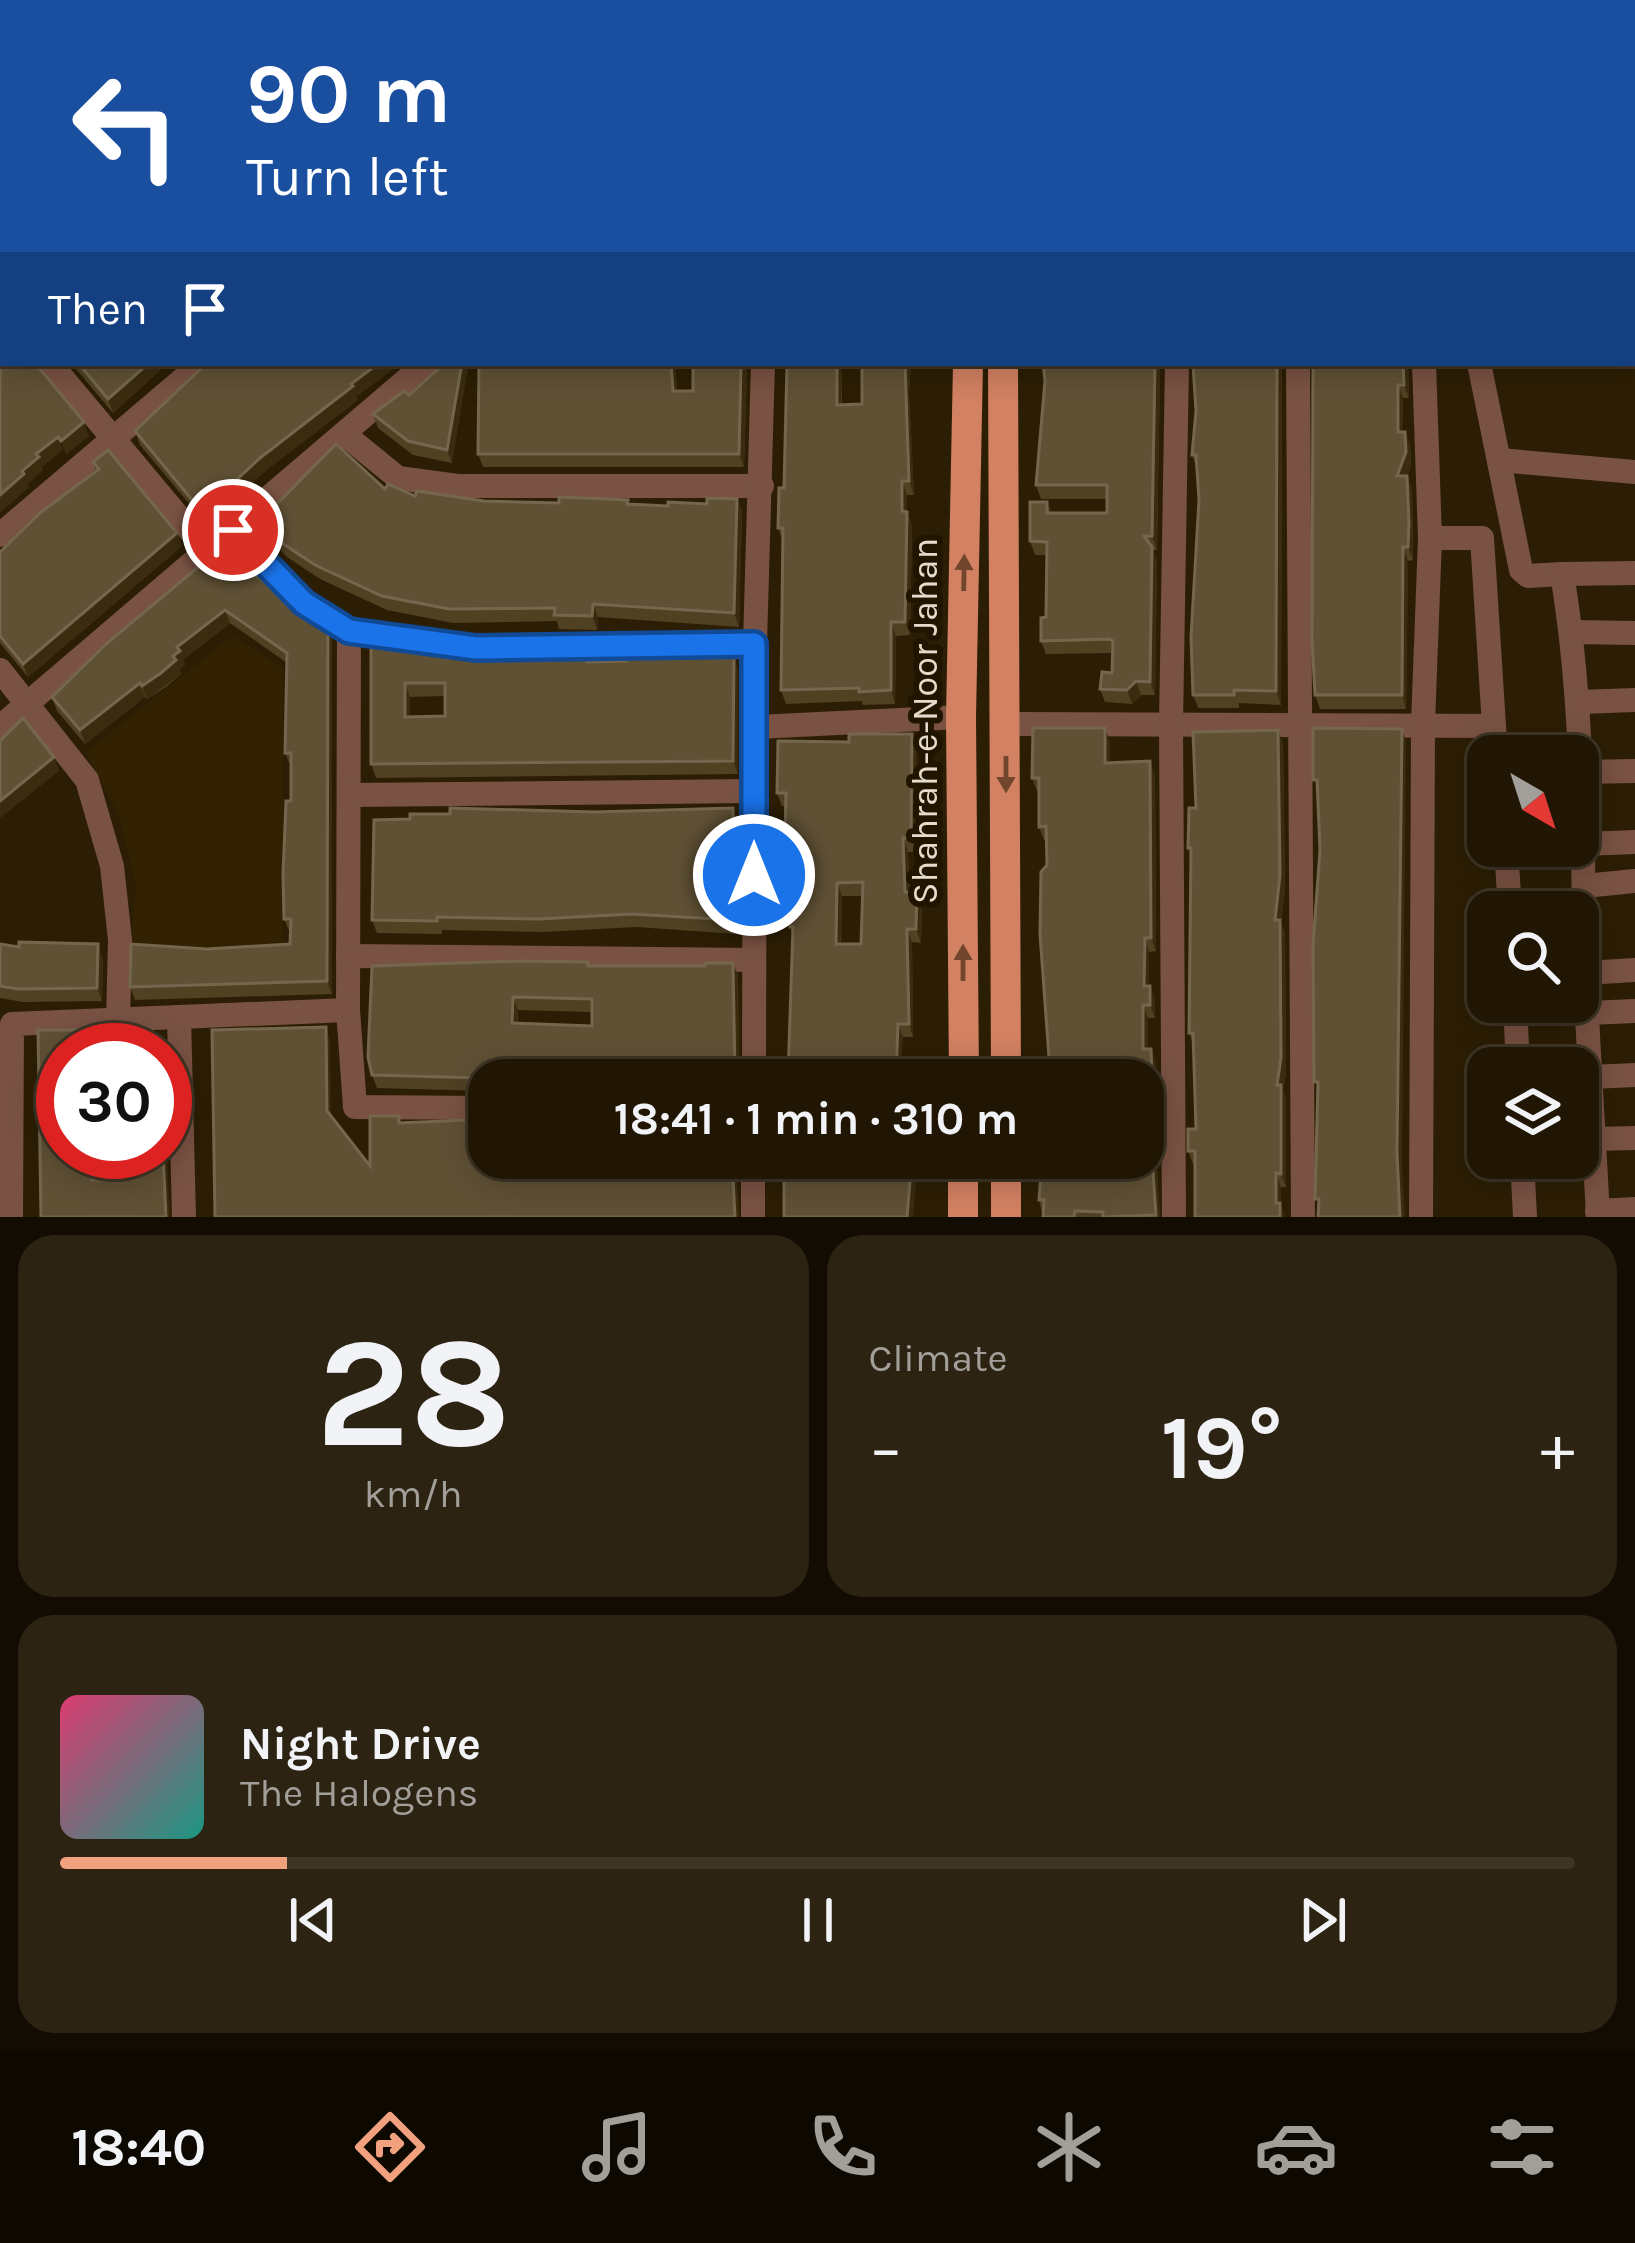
<!DOCTYPE html>
<meta charset="utf-8">
<style>
body{margin:0;font-family:Karla,sans-serif;background:#2d2312;color:#f1f3f6;height:100vh;display:flex;flex-direction:column;font-size:45px;white-space:nowrap}
*{box-sizing:border-box;margin:0}
p{font-size:39px;color:#a29f9a}
.icon{flex:none;width:66px;height:66px;fill:none;stroke:currentColor;stroke-width:2;stroke-linecap:round;stroke-linejoin:round}
.map{position:relative;height:1217px;overflow:hidden}
.drawer{display:flex;flex-direction:column;gap:18px;padding:18px;background:#120c02;flex:1}
.drawer>*{flex:none}
.hud{position:absolute;left:0px;top:0px;width:1635px;height:366px;box-shadow:0 6px 30px #0003,0 0 0 3px #3e3525;background:#1a4fa0;color:#fff;overflow:hidden}
.needle{width:78px;rotate:141deg}
.fabs{position:absolute;left:1467px;top:735px;display:grid;gap:24px}
.fabs a{display:grid;place-items:center;width:132px;height:132px;border-radius:24px;background:#211603;box-shadow:0 6px 30px #0003,0 0 0 3px #3e3525;font-size:60px}
.speed{position:absolute;left:36px;top:1023px;display:flex;gap:24px;font-size:60px;font-weight:700;text-align:center}
.speed>*{display:grid;place-content:center;width:156px;height:156px;border-radius:50%;background:#211603;box-shadow:0 6px 30px #0003,0 0 0 3px #3e3525;line-height:1}
.speed .limit{border:18px solid #d22;background:#fff;color:#111}
.pin{position:absolute;display:grid;place-items:center;width:102px;height:102px;color:#fff;margin:-51px;border:6px solid #fff;border-radius:50%;box-shadow:0 3px 12px #0007}
.me{position:absolute;width:132px;margin:-66px;rotate:0deg;stroke-linejoin:round;filter:drop-shadow(0 0 9px #0008)}
.turn{display:flex;align-items:center;gap:42px;height:252px;padding:0 48px;font-size:54px}
.turn .icon{width:156px;height:156px;stroke-width:2.5}
.turn b{display:block;font-size:84px;line-height:102px}
.then{display:flex;align-items:center;height:114px;padding:0 48px;background:#0003;gap:24px;font-size:45px}
.big{font-size:90px;font-weight:700;line-height:1.1}
.drawer .tile{flex:1;display:flex;flex-direction:column;justify-content:center;gap:18px;min-width:0;padding:0 42px;border-radius:36px;background:#2d2312}
.drawer .dial{align-items:center;gap:0}
.dial b{font-size:156px;line-height:1}
.song{display:flex;align-items:center;gap:36px}
.cover{width:144px;height:144px;border-radius:18px;background:linear-gradient(135deg,hsl(340 70% 55%),hsl(170 70% 35%))}
.played{height:12px;border-radius:6px;background:linear-gradient(90deg,#f2a17e 15%,#3e3525 15%)}
.keys{display:flex;justify-content:space-around;direction:ltr}
.heat{display:flex;justify-content:space-between;align-items:center;font-size:66px;direction:ltr}
.drawer .tiles{flex:1;display:grid;gap:18px;grid-template-columns:1fr 1fr}
.tile:last-child{grid-column:span 2}
.trip{position:absolute;left:468px;top:1059px;width:696px;height:120px;border-radius:36px;background:#211603;box-shadow:0 6px 30px #0003,0 0 0 3px #3e3525;font-weight:700;line-height:120px;text-align:center}
.menu{display:flex;height:192px;justify-content:space-around;align-items:center;background:#0d0901;color:#a29f9a}
.menu .icon{width:84px;height:84px}
.menu .on{color:#f2a17e}
.menu b{font-size:54px;color:#f1f3f6}
.map>svg:first-child{display:block}
</style>
<div class="map">
<svg width="1635" height="1217" viewBox="0 0 1635 1217">
<rect width="100%" height="100%" fill="#2c1e04"/>
<!-- built -->
<path fill="#332201" d="M232,636L283,668V952L131,948L136,885L119,816L86,752Z"/>
<g fill="none" stroke-linecap="round" stroke-linejoin="round">
<!-- minor -->
<g stroke="#795243" stroke-width="24">
<path d="M164,0L167,3"/>
<path d="M586,0L589,3"/>
<path d="M875,0L882,3"/>
<path d="M1298,0V3"/>
<path d="M1419,0V3"/>
<path d="M1501,0V3"/>
<path d="M1580,0L1581,3"/>
<path d="M130,3L133,0"/>
<path d="M371,3L374,0"/>
<path d="M1184,3V0"/>
<path d="M1632,79L1635,78"/>
<path d="M0,113L3,110"/>
<path d="M1632,157H1635"/>
<path d="M1632,228H1635"/>
<path d="M0,306L3,309"/>
<path d="M1632,352H1635"/>
<path d="M50,363L208,552"/>
<path d="M1298,363L1303,1217"/>
<path d="M1479,363L1521,570L1528,576L1562,574C1584,705 1582,836 1585,969C1588,1051 1594,1134 1598,1217"/>
<path d="M344,434L398,478L458,486H762"/>
<path d="M1499,460L1635,472"/>
<path d="M234,530L304,603L349,631L476,648L755,644"/>
<path d="M0,535L202,363"/>
<path d="M1430,538H1482L1494,726"/>
<path d="M1562,574L1635,573"/>
<path d="M349,631L348,1010L355,1107L489,1108"/>
<path d="M1572,632L1635,633"/>
<path d="M0,670L87,780L112,866L120,940L118,1020"/>
<path d="M1580,702L1635,700"/>
<path d="M1006,724L1494,726L1496,756"/>
<path d="M0,727L426,363"/>
<path d="M755,727L961,717"/>
<path d="M1580,772L1635,771"/>
<path d="M349,795L754,791"/>
<path d="M1583,844L1635,842"/>
<path d="M1506,846L1510,912"/>
<path d="M1584,886L1635,881"/>
<path d="M348,956L754,960"/>
<path d="M1585,973L1635,970"/>
<path d="M1515,1002L1518,1068"/>
<path d="M1587,1013L1635,1011"/>
<path d="M179,1017L184,1217"/>
<path d="M1591,1077L1635,1075"/>
<path d="M754,1080L755,644L763,363"/>
<path d="M1594,1139L1635,1138"/>
<path d="M1522,1158L1525,1217"/>
<path d="M1597,1211L1635,1209"/>
<path d="M11,1217L12,1024L348,1010"/>
<path d="M753,1217V1158"/>
<path d="M1174,1217L1171,724L1177,363"/>
<path d="M1421,1217L1423,724L1430,538L1424,363"/>
</g>
<!-- major -->
<g stroke="#d28162" stroke-width="30">
<path d="M970,0V3"/>
<path d="M1002,3V0"/>
<path d="M1003,363L1006,1080"/>
<path d="M964,1080L961,717L968,363"/>
<path d="M963,1217V1158"/>
<path d="M1006,1217V1158"/>
</g>
</g>
<!-- wall -->
<g fill="#504123" fill-rule="evenodd">
<path d="M481,0H576L580,3H484Z"/>
<path d="M71,363H168L113,413Z"/>
<path d="M445,363L452,463L413,455L378,428L373,414L409,395Z"/>
<path d="M479,363H675L677,391H693V363H747L744,467H483L478,454Z"/>
<path d="M787,363H842V405L862,404V363H911L909,392L914,495H907V512L912,525L910,635L896,636L895,704L863,705L862,701L786,704L781,690L783,542L778,528L784,488Z"/>
<path d="M1196,363H1282L1281,705L1239,703V708H1198L1193,695L1199,500L1196,466L1192,455L1196,411Z"/>
<path d="M1313,363H1408L1409,398H1403L1402,432L1410,445L1411,465L1407,476L1412,490L1413,538V560L1408,561L1406,709H1320L1315,695Z"/>
<path d="M1160,367L1157,550H1153L1157,561L1155,695H1141L1132,704L1105,702L1100,689L1112,673V653L1046,654L1041,641L1046,617L1047,555H1035L1030,541L1047,502L1051,513H1107V499H1041L1036,485L1045,381Z"/>
<path d="M356,397L358,400L265,471L207,525L140,445L135,431Z"/>
<path d="M93,462L177,533L182,546L28,677L0,643V552L96,471Z"/>
<path d="M385,489L415,496L484,501L668,506L707,504L737,499L742,512L739,627L598,617L597,630L559,629L557,621L453,623L387,610L320,579L287,557L265,534L260,521Z"/>
<path d="M256,576L328,627L332,640V994L135,1000L130,987L207,949L290,944V933L284,919L291,801V767L285,753L287,663L230,623L183,660L185,665L179,669L181,674L166,687L147,699L145,697L85,744L57,711L52,697Z"/>
<path d="M371,646L441,653L591,662L626,661L662,648L665,656L738,670V774L376,778L371,764ZM445,696V716L410,717V697Z"/>
<path d="M912,734L917,748L916,852H908L910,892H917L922,906L921,943L912,942L913,1037H903L788,1076L793,937L790,927L791,893L788,884L789,852L785,841L786,806H782L777,793L849,742ZM842,896H863L861,944H841Z"/>
<path d="M1110,742V763L1155,775L1156,951L1149,952V986L1155,1000V1018H1148V1049L1156,1062L1157,1092H1150L1149,1156L1157,1170L1160,1217H1043L1039,1200L1042,1163L1040,1158H1143L1049,1058L1046,840H1044L1039,827V791H1037L1032,778Z"/>
<path d="M1283,744L1285,888L1281,923L1285,933L1286,1072L1283,1091L1286,1098V1187H1281V1206L1285,1217H1195V1164H1193L1188,1151L1196,1129L1194,1046L1189,1033L1191,857L1188,848L1196,808Z"/>
<path d="M738,821V934L636,927L543,932L442,930V934L377,933L372,920Z"/>
<path d="M0,944L103,958L102,1001L23,1002L0,998Z"/>
<path d="M733,963L738,976L739,1080H628L626,1073H592V1080H489V1088H485V1091L377,1088L372,1075L368,1057L590,966H705ZM518,1010L592,1012V1026L518,1023Z"/>
</g>
<!-- shaded-wall -->
<g fill="#3b2c0f">
<path d="M82,0H103L100,3H78Z"/>
<path d="M216,0H236L232,3H217Z"/>
<path d="M316,0H338L334,3H313Z"/>
<path d="M3,70V87L0,90V72Z"/>
<path d="M3,265V282L0,285V267Z"/>
<path d="M149,363H168L113,413L108,399Z"/>
<path d="M379,363H402L356,397L358,400L265,471L207,525L202,512L260,458Z"/>
<path d="M462,363H469L452,463L447,450Z"/>
<path d="M671,363H675L678,405L673,391Z"/>
<path d="M741,363H747L744,467L739,454Z"/>
<path d="M837,363H842L841,418L837,405Z"/>
<path d="M905,363H911L909,392L914,495L909,481Z"/>
<path d="M1155,363H1159L1160,367L1157,550L1152,536Z"/>
<path d="M1277,363H1282L1281,705L1276,691Z"/>
<path d="M1403,363H1408L1409,398L1404,385Z"/>
<path d="M1398,385L1403,398L1402,445L1398,432Z"/>
<path d="M84,422L89,436L66,455L61,441Z"/>
<path d="M1405,432L1410,445L1411,465L1402,490L1397,476Z"/>
<path d="M58,437L63,450L42,467L43,470L28,484L29,487L0,513V495L36,454Z"/>
<path d="M1407,476L1412,490L1413,560L1408,547Z"/>
<path d="M902,481L907,495V519V512L912,525L910,635L905,622Z"/>
<path d="M737,499L742,512L739,627L734,613Z"/>
<path d="M177,533L182,546L28,677L23,664Z"/>
<path d="M1152,547L1157,561L1155,695L1150,682Z"/>
<path d="M1403,547L1408,561L1406,709L1402,695Z"/>
<path d="M593,604L598,617L597,630L592,616Z"/>
<path d="M225,610L230,623L183,660L185,665L179,669L181,674L147,699L142,686L173,656L177,647Z"/>
<path d="M891,622L896,636L895,704L891,690Z"/>
<path d="M328,627L332,640V994L327,981Z"/>
<path d="M734,656L738,670V774L733,761Z"/>
<path d="M1136,681L1141,695L1132,704L1127,690Z"/>
<path d="M140,683L145,697L85,744L80,730Z"/>
<path d="M405,683L410,697V730L405,717Z"/>
<path d="M1105,728L1110,742V777L1105,763Z"/>
<path d="M1402,729L1406,742L1402,1166L1405,1217H1400L1397,1152Z"/>
<path d="M1278,730L1283,744L1285,888L1281,923L1285,933L1286,1072L1283,1091L1286,1098V1187L1281,1174L1277,1085L1275,920Z"/>
<path d="M912,734L917,748L916,852L911,838Z"/>
<path d="M54,757L59,771L0,818V801Z"/>
<path d="M1150,761L1155,775L1156,951L1151,938Z"/>
<path d="M733,808L738,821V934L733,920Z"/>
<path d="M903,838L908,852L910,905L905,892Z"/>
<path d="M837,883L842,896L840,958L836,944Z"/>
<path d="M917,892L922,906L921,943L916,929Z"/>
<path d="M907,929L912,942L913,1037L909,1024Z"/>
<path d="M1145,938L1149,952V1000L1144,986Z"/>
<path d="M98,944L103,958L102,1001L97,988Z"/>
<path d="M733,963L738,976L739,1080H736L735,1076Z"/>
<path d="M1150,986L1155,1000V1018L1150,1005Z"/>
<path d="M513,997L518,1010L517,1037L512,1023Z"/>
<path d="M1143,1005L1148,1018V1062L1143,1049Z"/>
<path d="M898,1024L903,1037L901,1080H896Z"/>
<path d="M326,1027L330,1040L331,1124L327,1111Z"/>
<path d="M1151,1049L1156,1062L1157,1092L1152,1078Z"/>
<path d="M1145,1078L1150,1092L1149,1170L1144,1157Z"/>
<path d="M165,1119L170,1217H166L163,1152H165Z"/>
<path d="M91,1152H96L97,1193L92,1180Z"/>
<path d="M1152,1156L1157,1170L1160,1217H1157Z"/>
<path d="M732,1158H736L739,1217H735Z"/>
<path d="M912,1158H918L913,1217H907Z"/>
<path d="M1276,1173L1281,1187V1206L1285,1217H1280L1276,1203Z"/>
</g>
<!-- building -->
<g fill="#605135" stroke="#75674d" stroke-width="3" fill-rule="evenodd">
<path d="M0,0H82L78,3H3V70L0,72Z"/>
<path d="M242,0H316L313,3H244Z"/>
<path d="M401,0H470L472,3H404Z"/>
<path d="M500,0H576L580,3H503Z"/>
<path d="M634,0H825L831,3H638Z"/>
<rect x="1042" y="0" width="116" height="3"/>
<path d="M1194,0H1282V2L1194,3Z"/>
<path d="M1315,0H1361L1360,3H1315Z"/>
<path d="M3,127V265L0,267V129Z"/>
<path d="M3,345V363H35L84,422L61,441L58,437L36,454L39,457L22,471L24,474L0,495V348Z"/>
<path d="M78,363H149L108,399Z"/>
<path d="M207,363H379L351,384L353,386L260,458L202,512L135,431Z"/>
<path d="M445,363H462L447,450L408,441L373,414L404,391L409,395Z"/>
<path d="M479,363H671L673,391H693V363H741L739,454H478Z"/>
<path d="M787,363H837V405L862,404V363H905L909,481H902V511L907,512L905,622H891V690L859,692V688L781,690L783,528H778L779,488H784Z"/>
<path d="M1043,363H1155L1152,536H1144L1152,547L1150,682L1136,681L1127,690L1100,689L1102,672L1112,673L1113,641L1109,639L1041,641V618L1046,617L1047,542L1030,541V502H1047V513H1107V485H1036L1045,381Z"/>
<path d="M1196,363H1277L1276,691L1234,690V695H1193L1191,637L1199,500L1196,455H1192L1196,411L1193,365H1196Z"/>
<path d="M1313,363H1403L1404,385H1398V432H1405L1406,452L1397,476H1407L1409,524L1408,547H1403L1402,695H1315L1312,640Z"/>
<path d="M336,444L385,489L388,484L415,496L417,491L484,501L559,503V497L628,500L627,504L668,506V502L707,504V498L737,499L734,613L593,604L592,616L554,615L555,608L449,609L382,596L315,565L282,543L260,521Z"/>
<path d="M108,450L177,533L23,664L0,636V552L40,513L99,469L93,462Z"/>
<path d="M228,542L256,576L328,627L327,981L130,987L131,944L207,949L290,944L291,919H284L283,874L286,801H291V753H285L287,653L225,610L177,647L180,651L173,656L176,660L161,673L142,686L140,683L80,730L52,697L106,644Z"/>
<path d="M371,646L439,649V653L475,655L587,652V662L626,661V649L662,648V656H734L733,761L371,764ZM405,683H445V716L405,717Z"/>
<path d="M23,718L54,757L0,801V741Z"/>
<path d="M1033,728H1105V763L1150,761L1151,938H1145L1144,986H1150V1005H1143V1049H1151L1152,1078H1145L1144,1157L1152,1156L1156,1215L1103,1217V1212L1075,1211L1074,1217H1043L1044,1200H1039L1042,1158H1143V1080H1043L1042,1058H1049L1040,934L1041,872L1047,865L1046,826L1039,827V778H1032Z"/>
<path d="M1313,728L1402,729L1397,1152L1400,1217H1318L1319,1199H1315L1318,1082H1314L1313,945L1320,850L1317,780H1313Z"/>
<path d="M1278,730L1280,875L1275,920H1280L1281,1058L1277,1085H1281V1174L1276,1173V1203H1280V1217H1195V1151H1188V1129H1196L1193,1033H1189L1191,848H1188L1189,808H1196L1193,732Z"/>
<path d="M849,734H912L911,838H903L905,892H917L916,929H907L909,1024H898L896,1080H781V1076H788L793,927H790L791,884H788L789,841H785L786,793H777L778,741L849,742ZM863,882L861,944H836L837,883Z"/>
<path d="M450,808L594,812L733,808V920L631,914L539,919L437,917V921L372,920L374,820L410,819V814H450Z"/>
<path d="M19,942L98,944L97,988L18,989L0,986V944L19,947Z"/>
<path d="M521,961L588,962V966H705V963H733L735,1076L626,1075V1060L587,1059V1071L480,1074V1078L372,1075L368,1057L372,966ZM513,997L592,999V1026L512,1023Z"/>
<path d="M326,1027L327,1111L370,1166V1116H399V1123L489,1119V1158H732L735,1217H215L212,1030Z"/>
<path d="M38,1030H102V1038L158,1039L159,1050H63V1152H91L92,1180H117V1152H163L166,1217H41Z"/>
<path d="M784,1158H912L907,1217H784Z"/>
</g>
<!-- one-way arrows -->
<defs><path id="oneway-solid" d="M-6-.8H1V-3.2L6.5 0L1 3.2V.8H-6Z" transform="scale(3)"/></defs>
<g fill="#71462c">
<use href="#oneway-solid" transform="translate(964 573) rotate(-89)"/>
<use href="#oneway-solid" transform="translate(1006 774) rotate(90)"/>
<use href="#oneway-solid" transform="translate(963 963) rotate(-90)"/>
</g>
<g fill="none" stroke-linecap="round" stroke-linejoin="round">
<defs>
<path id="route" d="M233,530L304,603L349,631L476,648L754,644V875"/>
</defs>
<!-- route casing -->
<use href="#route" stroke="#114b97" stroke-width="30"/>
<!-- route -->
<use href="#route" stroke="#1a73e8" stroke-width="21"/>
</g>
<g text-anchor="middle" dominant-baseline="central" stroke-width="12" stroke-linejoin="round" paint-order="stroke">
<!-- street labels -->
<g font-size="36" fill="#e5dccd" stroke="#221500">
<text transform="translate(925 721) rotate(-90)">Shahrah-e-Noor Jahan</text>
</g>
</g>
</svg>
<div class="fabs">
<a><svg class="needle" viewBox="-14 -14 28 28"><path d="M0-13l5 13h-10z" fill="#e53935"/><path d="M0 13l5-13h-10z" fill="#a29f9a"/></svg></a>
<a><svg class="icon" aria-label="search" viewBox="0 0 24 24"><circle cx="10" cy="10" r="6"/><path d="M15 15l6 6"/></svg></a>
<a><svg class="icon" aria-label="layers" viewBox="0 0 24 24"><path d="M12 4l9 5-9 5-9-5zM3 14l9 5 9-5"/></svg></a>
</div>
<div class="speed"><div class="limit">30</div></div>
<div class="pin" style="left:233px;top:530px;background:#d93025"><svg class="icon" aria-label="arrive" viewBox="0 0 24 24"><path d="M6 21V4h12l-3 4 3 4H6"/></svg></div>
<svg class="me" style="left:754px;top:875px" viewBox="-20 -20 40 40"><circle r="17" fill="#1a73e8" stroke="#fff" stroke-width="3"/><path d="M0-11L8 9 0 5-8 9z" fill="#fff"/></svg>
<div class="trip">18:41 · 1 min · 310 m</div>
<div class="hud">
<div class="turn"><svg class="icon" aria-label="left" viewBox="0 0 24 24"><path d="M17 20v-9H6M10 6l-5 5 5 5"/></svg><div><b>90 m</b>Turn left</div></div>
<div class="then">Then<svg class="icon" aria-label="arrive" viewBox="0 0 24 24"><path d="M6 21V4h12l-3 4 3 4H6"/></svg></div>
</div>
</div>
<section class="drawer">
<div class="tiles">
<div class="tile dial"><b>28</b><p>km/h</p></div>
<div class="tile"><p>Climate</p>
<div class="heat"><a>−</a><b class="big">19°</b><a>+</a></div>
</div>
<div class="tile">
<div class="song"><i class="cover"></i><div><b>Night Drive</b><p>The Halogens</p></div></div>
<div class="played"></div>
<div class="keys"><svg class="icon" aria-label="previous" viewBox="0 0 24 24"><path d="M18 5L8 12l10 7zM5 5v14"/></svg><svg class="icon" aria-label="pause" viewBox="0 0 24 24"><path d="M8 5v14M16 5v14"/></svg><svg class="icon" aria-label="next" viewBox="0 0 24 24"><path d="M6 5l10 7-10 7zM19 5v14"/></svg></div>
</div>
</div>
</section>
<nav class="menu">
<b>18:40</b>
<svg class="icon on" aria-label="directions" viewBox="0 0 24 24"><path d="M12 3l9 9-9 9-9-9zM9 14v-3h6M13 9l2 2-2 2"/></svg>
<svg class="icon" aria-label="music" viewBox="0 0 24 24"><path d="M9 18V5l10-2v13"/><circle cx="6" cy="18" r="3"/><circle cx="16" cy="16" r="3"/></svg>
<svg class="icon" aria-label="phone" viewBox="0 0 24 24"><path d="M5 4h4l2 5-3 2q2 4 5 5l2-3 5 2v4C11 20 4 13 5 4z"/></svg>
<svg class="icon" aria-label="climate" viewBox="0 0 24 24"><path d="M12 3v18M4 7l16 10M4 17L20 7"/></svg>
<svg class="icon" aria-label="car" viewBox="0 0 24 24"><path d="M5 17H2v-5l4-1 3-4h7l3 4 3 1v5h-3M9 17h6M6 11h13"/><circle cx="7" cy="17" r="2"/><circle cx="17" cy="17" r="2"/></svg>
<svg class="icon" aria-label="filters" viewBox="0 0 24 24"><path d="M4 7h16M4 17h16"/><circle cx="9" cy="7" r="2"/><circle cx="15" cy="17" r="2"/></svg>
</nav>
